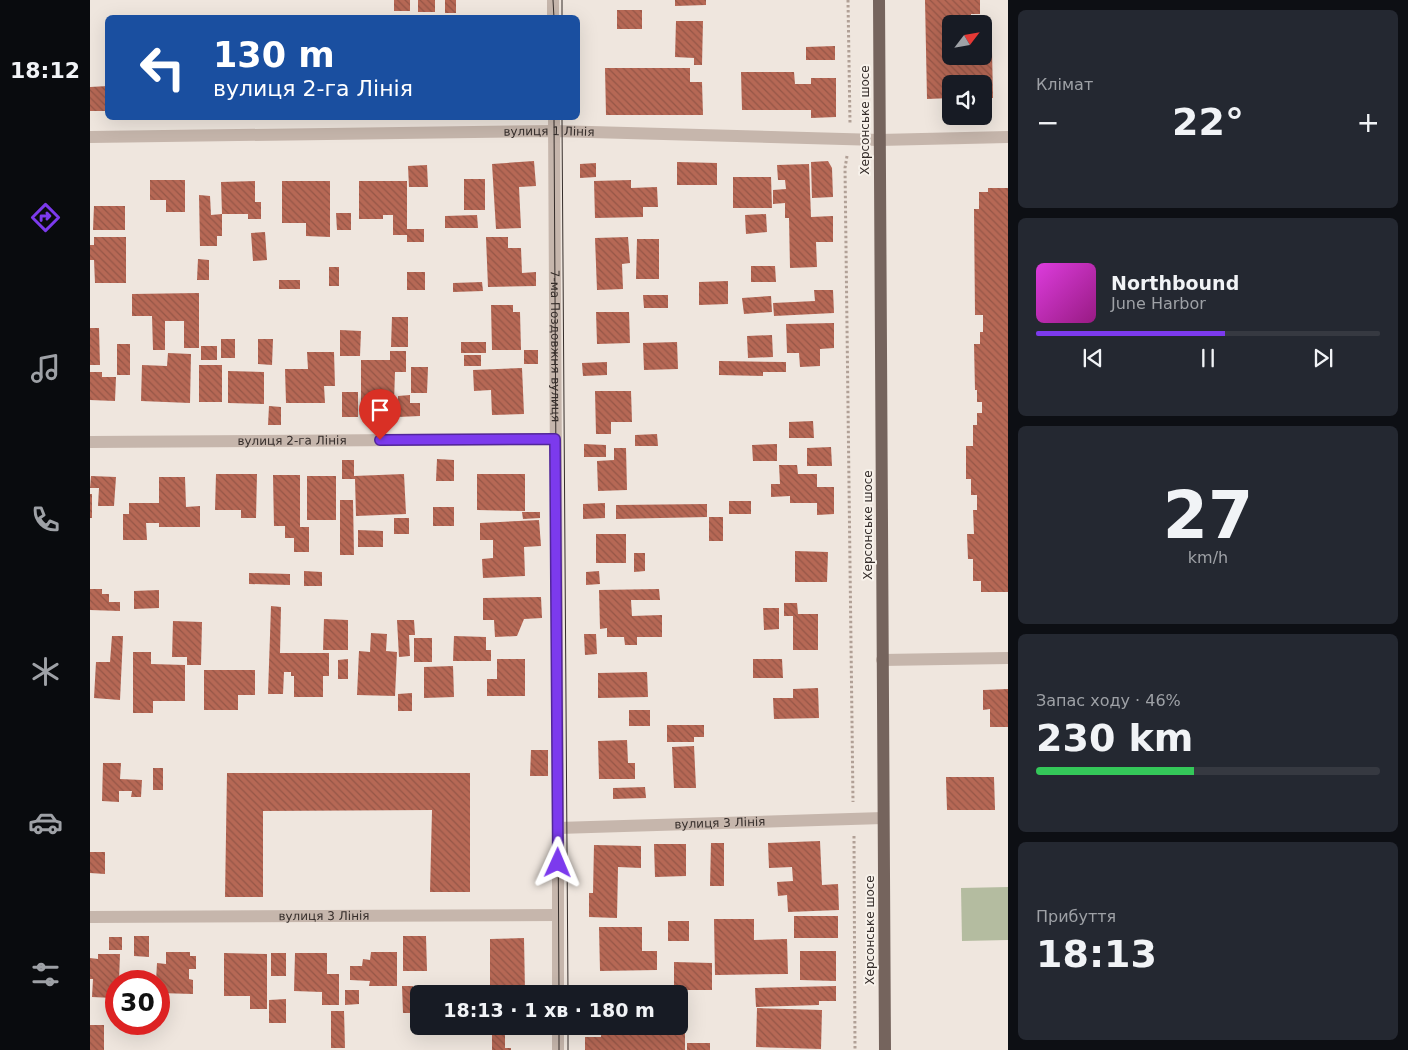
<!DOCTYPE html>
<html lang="uk">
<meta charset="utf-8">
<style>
body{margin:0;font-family:"DejaVu Sans",sans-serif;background:#242831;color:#f1f3f6;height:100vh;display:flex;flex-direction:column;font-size:19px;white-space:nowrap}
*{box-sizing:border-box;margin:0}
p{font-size:16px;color:#9ea1a6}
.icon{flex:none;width:28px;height:28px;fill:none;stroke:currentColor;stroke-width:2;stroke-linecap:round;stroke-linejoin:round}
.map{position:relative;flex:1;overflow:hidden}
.panel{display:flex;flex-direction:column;gap:10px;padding:10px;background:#0d0f14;width:400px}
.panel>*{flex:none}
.hud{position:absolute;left:15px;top:15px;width:475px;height:105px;border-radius:8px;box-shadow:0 5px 20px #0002;background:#1a4fa0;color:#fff;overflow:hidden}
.needle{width:32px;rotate:59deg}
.buttons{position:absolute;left:852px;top:15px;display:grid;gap:10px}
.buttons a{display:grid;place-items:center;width:50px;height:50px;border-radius:8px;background:#171b24;box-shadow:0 5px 20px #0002;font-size:25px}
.speed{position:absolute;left:15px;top:970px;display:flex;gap:10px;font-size:25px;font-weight:700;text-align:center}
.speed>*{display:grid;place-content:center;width:65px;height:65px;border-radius:50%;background:#171b24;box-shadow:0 5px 20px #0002;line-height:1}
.speed .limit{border:8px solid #d22;background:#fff;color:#111}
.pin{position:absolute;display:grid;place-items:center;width:42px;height:42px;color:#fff;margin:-51px -21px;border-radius:50% 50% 50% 0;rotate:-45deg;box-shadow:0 0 5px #0007}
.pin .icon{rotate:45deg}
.me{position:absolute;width:55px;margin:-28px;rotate:1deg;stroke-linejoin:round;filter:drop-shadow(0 0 4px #0008)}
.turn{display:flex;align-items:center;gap:18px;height:105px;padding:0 25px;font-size:22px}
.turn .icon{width:65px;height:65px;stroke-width:2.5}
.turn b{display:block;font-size:35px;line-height:42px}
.big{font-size:38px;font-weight:800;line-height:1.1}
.panel .card{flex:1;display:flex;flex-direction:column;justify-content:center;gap:8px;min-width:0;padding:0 18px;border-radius:8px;background:#242831}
.panel .dial{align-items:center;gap:0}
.dial b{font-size:65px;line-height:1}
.song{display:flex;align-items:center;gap:15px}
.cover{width:60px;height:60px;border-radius:8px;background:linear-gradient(135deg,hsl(300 70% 55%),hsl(310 70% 35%))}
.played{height:5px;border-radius:2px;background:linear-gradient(90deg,#7c3aed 55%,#363941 55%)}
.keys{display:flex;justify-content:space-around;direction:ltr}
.heat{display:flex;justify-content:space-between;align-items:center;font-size:28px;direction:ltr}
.charge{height:8px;border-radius:4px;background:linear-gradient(90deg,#34c759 46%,#363941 0)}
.trip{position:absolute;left:320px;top:985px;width:278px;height:50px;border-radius:8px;background:#171b24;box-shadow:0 5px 20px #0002;font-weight:800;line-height:50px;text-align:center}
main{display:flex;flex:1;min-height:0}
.tabs{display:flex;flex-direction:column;width:90px;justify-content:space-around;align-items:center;background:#090b0e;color:#9ea1a6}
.tabs .icon{width:35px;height:35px}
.tabs .selected{color:#7c3aed}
.tabs b{font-size:22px;color:#f1f3f6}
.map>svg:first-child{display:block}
</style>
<main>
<nav class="tabs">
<b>18:12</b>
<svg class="icon selected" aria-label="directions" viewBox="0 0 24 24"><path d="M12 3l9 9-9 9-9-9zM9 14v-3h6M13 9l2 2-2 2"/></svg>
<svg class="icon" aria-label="music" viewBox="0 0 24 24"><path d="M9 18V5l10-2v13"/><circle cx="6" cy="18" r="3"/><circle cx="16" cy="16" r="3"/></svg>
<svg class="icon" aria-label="phone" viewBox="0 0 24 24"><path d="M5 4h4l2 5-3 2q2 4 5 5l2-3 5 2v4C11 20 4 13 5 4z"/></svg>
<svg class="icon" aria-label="climate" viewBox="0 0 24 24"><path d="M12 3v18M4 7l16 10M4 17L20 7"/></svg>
<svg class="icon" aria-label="car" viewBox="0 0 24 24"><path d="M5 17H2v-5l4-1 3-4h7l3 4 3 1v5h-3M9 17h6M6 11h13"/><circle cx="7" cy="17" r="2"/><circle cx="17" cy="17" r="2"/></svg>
<svg class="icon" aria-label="filters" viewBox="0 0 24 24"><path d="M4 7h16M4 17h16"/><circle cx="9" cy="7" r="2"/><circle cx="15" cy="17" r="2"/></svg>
</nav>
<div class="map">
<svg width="918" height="1050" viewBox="0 0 918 1050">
<defs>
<pattern id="building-back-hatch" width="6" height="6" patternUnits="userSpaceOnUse" patternTransform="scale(1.25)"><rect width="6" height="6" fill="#b66855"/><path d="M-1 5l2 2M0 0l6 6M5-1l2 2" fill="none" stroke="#955647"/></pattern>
</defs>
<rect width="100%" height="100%" fill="#efe6de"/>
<!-- garden -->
<path fill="#b4bca0" d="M918,887V940L872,941L871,888Z"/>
<!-- building -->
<g fill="url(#building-back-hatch)">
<rect x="304" y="0" width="16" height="11"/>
<rect x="328" y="0" width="17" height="12"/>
<rect x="355" y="0" width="11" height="13"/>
<path d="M585,0H616V5L585,6Z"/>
<path d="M835,0H890V14H881V24H861V56H894V52L902,51L903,98H894V84H861V98L837,99Z"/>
<rect x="527" y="10" width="25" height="19"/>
<path d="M586,21H613L612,65H604V58L585,57Z"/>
<path d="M745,46V60H716V47Z"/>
<path d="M515,68H600V82H612L613,115H516Z"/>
<path d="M651,72H704L705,84H721V78H746V117L721,118V110H652Z"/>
<path d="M18,86V111H0V87Z"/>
<path d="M444,161L446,186L429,187L431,228L406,229L402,164Z"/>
<path d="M738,161L742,168L743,197L722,198L721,162Z"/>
<path d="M587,162L627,163V185H587Z"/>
<path d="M506,163V177L490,178V164Z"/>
<path d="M719,164L721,217L743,216V242H726L727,267L700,268L699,218H695V203L683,204V190L696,189L695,180H688L687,165Z"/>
<path d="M337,165L338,187H319L318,166Z"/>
<path d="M643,177H681L682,208H643Z"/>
<rect x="374" y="179" width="21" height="31"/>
<path d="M60,180H95V212H76V200H60Z"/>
<path d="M541,180V188L567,187L568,207H553V217L505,218L504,181Z"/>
<path d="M165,181V202H171V219H158V214H132L131,182Z"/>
<path d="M192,181H240V237L216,236V223H192Z"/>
<path d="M269,181H317V229H334V242H317V235H303V215H293V219H269Z"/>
<path d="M898,188H918V592H891V581H883V559H878L877,534H884L883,510H887V495H881V479H876V446H883V425H887V413H892V402H887V390H885L884,344H890V332H893V315H885L884,209H889V192H898Z"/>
<path d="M109,195L120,196L121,215L132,214V236H127V246H110Z"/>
<path d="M4,206H35V230H3Z"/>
<path d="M246,213H261V230H247Z"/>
<path d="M676,214L677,232L656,234L655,215Z"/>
<path d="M387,215L388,228H355V216Z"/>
<path d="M175,232L177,260L163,261L161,233Z"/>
<path d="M4,237H36V283H5L4,260H0V245H4Z"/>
<path d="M396,237H418V248H431L432,273L446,272V286L398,287Z"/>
<path d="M538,237L540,263L532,264L533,289L507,290L505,238Z"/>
<path d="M547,239H569V279H546Z"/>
<path d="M108,259L119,260V280H107Z"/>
<path d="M661,266H685L686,282H661Z"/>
<rect x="239" y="267" width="10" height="19"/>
<rect x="317" y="272" width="18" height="18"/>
<rect x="189" y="280" width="21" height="9"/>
<path d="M638,281V304L609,305V282Z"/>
<path d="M392,282L393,291L363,292V283Z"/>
<path d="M724,290H743L744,313L684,316L683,303L725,301Z"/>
<path d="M109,293V348H94V321H75V350H63L62,316H42V294Z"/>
<path d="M553,295H578V308H554Z"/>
<path d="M681,296L682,312L654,314L652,298Z"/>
<path d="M401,305H423V312H430L431,350H402Z"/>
<path d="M506,312H539L540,343L507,344Z"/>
<path d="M302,317H318V347H301Z"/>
<path d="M744,323V348L730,349V366L710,367L709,353H697L696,324Z"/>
<path d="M0,328H9L10,365H0Z"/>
<path d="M250,330L271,331L270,356H250Z"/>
<path d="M682,335L683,357L658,358L657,336Z"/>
<rect x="131" y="339" width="14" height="19"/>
<path d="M168,339H183L182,365L168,364Z"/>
<rect x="371" y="342" width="25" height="11"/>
<path d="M587,342L588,369L554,370L553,343Z"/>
<rect x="27" y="344" width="13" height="31"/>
<rect x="111" y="346" width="16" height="14"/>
<rect x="434" y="350" width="14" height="14"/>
<path d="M300,351H316V372H305L304,402H271V360H300Z"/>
<path d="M217,352H244L245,386H234L235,403H196L195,369H218Z"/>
<path d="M78,353L101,354L100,403L51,401L52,365L77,366Z"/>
<rect x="374" y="355" width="17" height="11"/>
<path d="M629,361L696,362V372H673V376L629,375Z"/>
<path d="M517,362V375L493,376L492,363Z"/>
<rect x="109" y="365" width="23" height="37"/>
<path d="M321,367H338L337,393H321Z"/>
<path d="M432,368L434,414L402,415L401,390L384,391L383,370Z"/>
<path d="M138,371L174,372V404L138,403Z"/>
<path d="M0,372H12V377H26L25,401L0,400Z"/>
<path d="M505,391H541L542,422H521V434H506Z"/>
<rect x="252" y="392" width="16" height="25"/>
<path d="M320,395V403H330V416L308,417V396Z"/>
<path d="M179,406L191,407V425H178Z"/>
<path d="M723,421L724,438H699V422Z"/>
<path d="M567,434L568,446H545V435Z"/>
<path d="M494,444L516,445V457H494Z"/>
<path d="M687,444V461H663L662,445Z"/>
<path d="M741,447L742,466H717V448Z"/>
<path d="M524,448H536L537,490L508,491L507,461L524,460Z"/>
<path d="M347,459L364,460V481H346Z"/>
<path d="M252,460H264V476L314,474L316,514L266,516L265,479H252Z"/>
<path d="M689,465H707L708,474H727V487H744V514L727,515V503H700V496L681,497V484H690Z"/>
<path d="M126,474H167L166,518H151V510H125Z"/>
<path d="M387,474H435V511L387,510Z"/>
<path d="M183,475H210V527H219V552H204V538H195V526H184Z"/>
<path d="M1,476L26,477L24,506H8L9,488H0Z"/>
<rect x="217" y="476" width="29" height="44"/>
<path d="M69,477H95L96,507L110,506V527H69V523H56L57,540H33V514H39V503H69Z"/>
<rect x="0" y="494" width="2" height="24"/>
<path d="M250,500H263L264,555H250Z"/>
<rect x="639" y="501" width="22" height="13"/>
<path d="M515,503V518L493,519V504Z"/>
<path d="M617,504V517L526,519V505Z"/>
<rect x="343" y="507" width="21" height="19"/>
<path d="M432,512H450V518L433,519Z"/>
<rect x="619" y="517" width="14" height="24"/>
<rect x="304" y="518" width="15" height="16"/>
<path d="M449,520L451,546L434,547L435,576L393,578L392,559L403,558V540H390V523Z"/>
<path d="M268,530L293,531V547H268Z"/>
<rect x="506" y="534" width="30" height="29"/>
<path d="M705,551L738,552L737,582H705Z"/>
<path d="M544,553H555V571L544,572Z"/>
<path d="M214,571L232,572V586H214Z"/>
<path d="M509,571L510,584L496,585V572Z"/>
<path d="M159,573L200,574V585L159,584Z"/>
<path d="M0,589H12V594H19V602H30V611L0,610Z"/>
<path d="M569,589L570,600H541L542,616L572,615V637H547V645H535L534,637H517V628L510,629L509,590Z"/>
<path d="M69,590V608L44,609V591Z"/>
<path d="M451,597L452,618L434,619L427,636L405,637L404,620H393V598Z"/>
<path d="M694,603H707L708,614H728V650H703V616H694Z"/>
<path d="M181,606L191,607L190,653H239V676H233V697H204V676H201V672H194L193,694H178Z"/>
<path d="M673,608H689V629L674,630Z"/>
<path d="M234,619L258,620V650H233Z"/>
<path d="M307,620H324L325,635H319L320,656L309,657Z"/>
<path d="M83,621L112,622L111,665H97V657H82Z"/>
<path d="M281,633L297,634L296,651L307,652L305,696L267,695L269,651L280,652Z"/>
<path d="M494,634H506L507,654L495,655Z"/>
<path d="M22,636H33L30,700L4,698L6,662H20Z"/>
<path d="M364,636L396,637V650H401V661H363Z"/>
<rect x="324" y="638" width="18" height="24"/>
<path d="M43,652H61V664L95,665V701H63V713H43Z"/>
<path d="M258,659V679H248V660Z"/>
<path d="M407,659H435V696H397V679H407Z"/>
<path d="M663,659H692L693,678H663Z"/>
<path d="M363,666L364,697L334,698V667Z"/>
<path d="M114,670H165V695H148V710H114Z"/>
<path d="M557,672L558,697L508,698V673Z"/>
<path d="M728,688L729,718L684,719L683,698H703V689Z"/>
<path d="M918,689V727H900V709L893,710V690Z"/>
<path d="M322,693V711H308V694Z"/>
<rect x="539" y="710" width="21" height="16"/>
<path d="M577,725H614V737H604V742H577Z"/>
<path d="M537,740L538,763H545V779H509L508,741Z"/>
<path d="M604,746L606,788H584L582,747Z"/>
<path d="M441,750H458V776H440Z"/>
<path d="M13,763H31L30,779L52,780L51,797H41L42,791H29V802L12,801Z"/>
<rect x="63" y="768" width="10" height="22"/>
<path d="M137,773H380V892H340L342,810L173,811V897H135Z"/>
<path d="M856,777H904L905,810H857Z"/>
<path d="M555,787L556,798L523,799V788Z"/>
<path d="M730,841L732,885L748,884L749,910L698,912L697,895L688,896L687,882L703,881L702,867L679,868L678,843Z"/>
<path d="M621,843H634V886H620Z"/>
<path d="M564,844H596V876L565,877Z"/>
<path d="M504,845L551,846V868L528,867L527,918L499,917V893H503Z"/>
<path d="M0,852H15V874L0,873Z"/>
<rect x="704" y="916" width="44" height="22"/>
<path d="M624,919H664V940L697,939L698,974L625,975Z"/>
<rect x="578" y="921" width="21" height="20"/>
<path d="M509,927H552V951H567V970L510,971Z"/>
<path d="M44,936H59V957L44,956Z"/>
<path d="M313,936H336L337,971H313Z"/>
<rect x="19" y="937" width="13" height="13"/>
<path d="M434,938L435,992H400V939Z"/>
<path d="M710,951H746V981L710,980Z"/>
<path d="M76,952H100V956H106V969H99V979L103,980V994L69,993V981H66L67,963L76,964Z"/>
<path d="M281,952H307V986H279L280,981L260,980V966H272L273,959L280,960Z"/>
<path d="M134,953L177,954V1009H160V996H134Z"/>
<rect x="181" y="953" width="15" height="23"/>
<path d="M205,953H237V974H249V1005H232V992L204,991Z"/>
<path d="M8,954H30L29,981H26V993H23V998L2,997L3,979H0V958L8,959Z"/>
<path d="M584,962L622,963V990H584Z"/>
<rect x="42" y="978" width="13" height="3"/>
<path d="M312,986H323V991H349V994H329V1013H313Z"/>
<path d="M746,986V1001H729V1005L666,1007L665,988Z"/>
<path d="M255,990H269V1004L255,1005Z"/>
<rect x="495" y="990" width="31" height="4"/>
<path d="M569,990V994H547V991Z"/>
<path d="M69,997H76L77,1012H69Z"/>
<path d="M196,999V1023H179V1000Z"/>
<path d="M667,1008L732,1010L731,1049L666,1047Z"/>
<path d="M241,1011H254L255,1048H241Z"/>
<rect x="0" y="1025" width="14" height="25"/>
<path d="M402,1026H437V1030H415V1048H421V1050H402Z"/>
<path d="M512,1026H550V1033H595V1050H495V1037H511Z"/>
<rect x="597" y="1043" width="23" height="7"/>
</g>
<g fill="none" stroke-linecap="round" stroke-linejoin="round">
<!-- path -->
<g stroke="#b1a096" stroke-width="3" stroke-dasharray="2.5 2.5" stroke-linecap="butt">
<path d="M758,0L760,123"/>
<path d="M757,156L755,168L763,802"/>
<path d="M764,836L765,1050"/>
</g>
<!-- minor -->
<g stroke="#c6b6ac" stroke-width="12">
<path d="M463,0V18"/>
<path id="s1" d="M464,118L468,828V994"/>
<path id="s2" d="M0,137L464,131L789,140L918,137"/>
<path id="s3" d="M0,442L465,439"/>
<path d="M792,660L918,658"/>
<path id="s4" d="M468,828L793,818"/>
<path id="s5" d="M0,917L467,915"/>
<path d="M468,1026V1050"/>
</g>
<!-- major -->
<path stroke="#75645d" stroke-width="12" d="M789,0L795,1050"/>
<!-- tram -->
<g stroke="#352d2a" stroke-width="1">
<path d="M463,0L464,18"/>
<path d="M472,0V18"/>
<path d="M464,118L469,994"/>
<path d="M472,118L478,994"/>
<path d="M469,1026V1050"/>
<path d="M478,1026V1050"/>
</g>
</g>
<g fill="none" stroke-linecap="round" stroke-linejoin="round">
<defs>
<path id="route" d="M290,440L465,439L468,863"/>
</defs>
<!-- route casing -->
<use href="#route" stroke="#51269a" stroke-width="12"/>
<!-- route -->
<use href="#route" stroke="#7c3aed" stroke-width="9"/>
</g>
<g text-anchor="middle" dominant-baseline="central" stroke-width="4" stroke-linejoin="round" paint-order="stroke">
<!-- street labels -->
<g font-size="12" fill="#352d2a" stroke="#f7f1ea">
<text transform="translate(775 120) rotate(-90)">Херсонське шосе</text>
<text stroke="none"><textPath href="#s2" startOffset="459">вулиця 1 Лінія</textPath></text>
<text stroke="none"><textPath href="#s1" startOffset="228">7-ма Поздовжня вулиця</textPath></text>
<text stroke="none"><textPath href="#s3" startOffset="202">вулиця 2-га Лінія</textPath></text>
<text transform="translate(778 525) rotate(-90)">Херсонське шосе</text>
<text stroke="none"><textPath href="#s4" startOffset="162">вулиця 3 Лінія</textPath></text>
<text stroke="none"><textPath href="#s5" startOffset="234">вулиця 3 Лінія</textPath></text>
<text transform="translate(780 930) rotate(-90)">Херсонське шосе</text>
</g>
</g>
</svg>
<div class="buttons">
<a><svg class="needle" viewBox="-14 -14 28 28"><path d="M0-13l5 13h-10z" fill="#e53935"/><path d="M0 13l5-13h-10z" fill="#9ea1a6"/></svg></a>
<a><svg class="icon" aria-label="sound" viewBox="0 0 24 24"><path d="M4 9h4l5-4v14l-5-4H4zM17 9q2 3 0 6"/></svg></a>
</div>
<div class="speed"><div class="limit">30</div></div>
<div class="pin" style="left:290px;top:440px;background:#d93025"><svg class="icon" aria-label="arrive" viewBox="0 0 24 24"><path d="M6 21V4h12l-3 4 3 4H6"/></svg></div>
<svg class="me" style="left:468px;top:863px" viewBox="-20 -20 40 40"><path d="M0-17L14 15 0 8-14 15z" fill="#7c3aed" stroke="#fff" stroke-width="4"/></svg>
<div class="trip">18:13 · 1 хв · 180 m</div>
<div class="hud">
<div class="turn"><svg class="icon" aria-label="left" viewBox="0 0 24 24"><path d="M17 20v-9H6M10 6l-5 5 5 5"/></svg><div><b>130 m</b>вулиця 2-га Лінія</div></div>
</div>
</div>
<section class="panel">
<div class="card"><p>Клімат</p>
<div class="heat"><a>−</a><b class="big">22°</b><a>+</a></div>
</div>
<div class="card">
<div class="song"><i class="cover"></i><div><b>Northbound</b><p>June Harbor</p></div></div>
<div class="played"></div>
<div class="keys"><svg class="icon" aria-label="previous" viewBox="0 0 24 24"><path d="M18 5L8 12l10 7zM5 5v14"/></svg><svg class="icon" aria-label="pause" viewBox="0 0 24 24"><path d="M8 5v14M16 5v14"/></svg><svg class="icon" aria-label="next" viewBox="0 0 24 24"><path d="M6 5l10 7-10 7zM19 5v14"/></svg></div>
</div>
<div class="card dial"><b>27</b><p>km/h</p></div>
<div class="card"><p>Запас ходу · 46%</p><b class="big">230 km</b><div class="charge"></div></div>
<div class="card"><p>Прибуття</p><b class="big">18:13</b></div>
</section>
</main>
